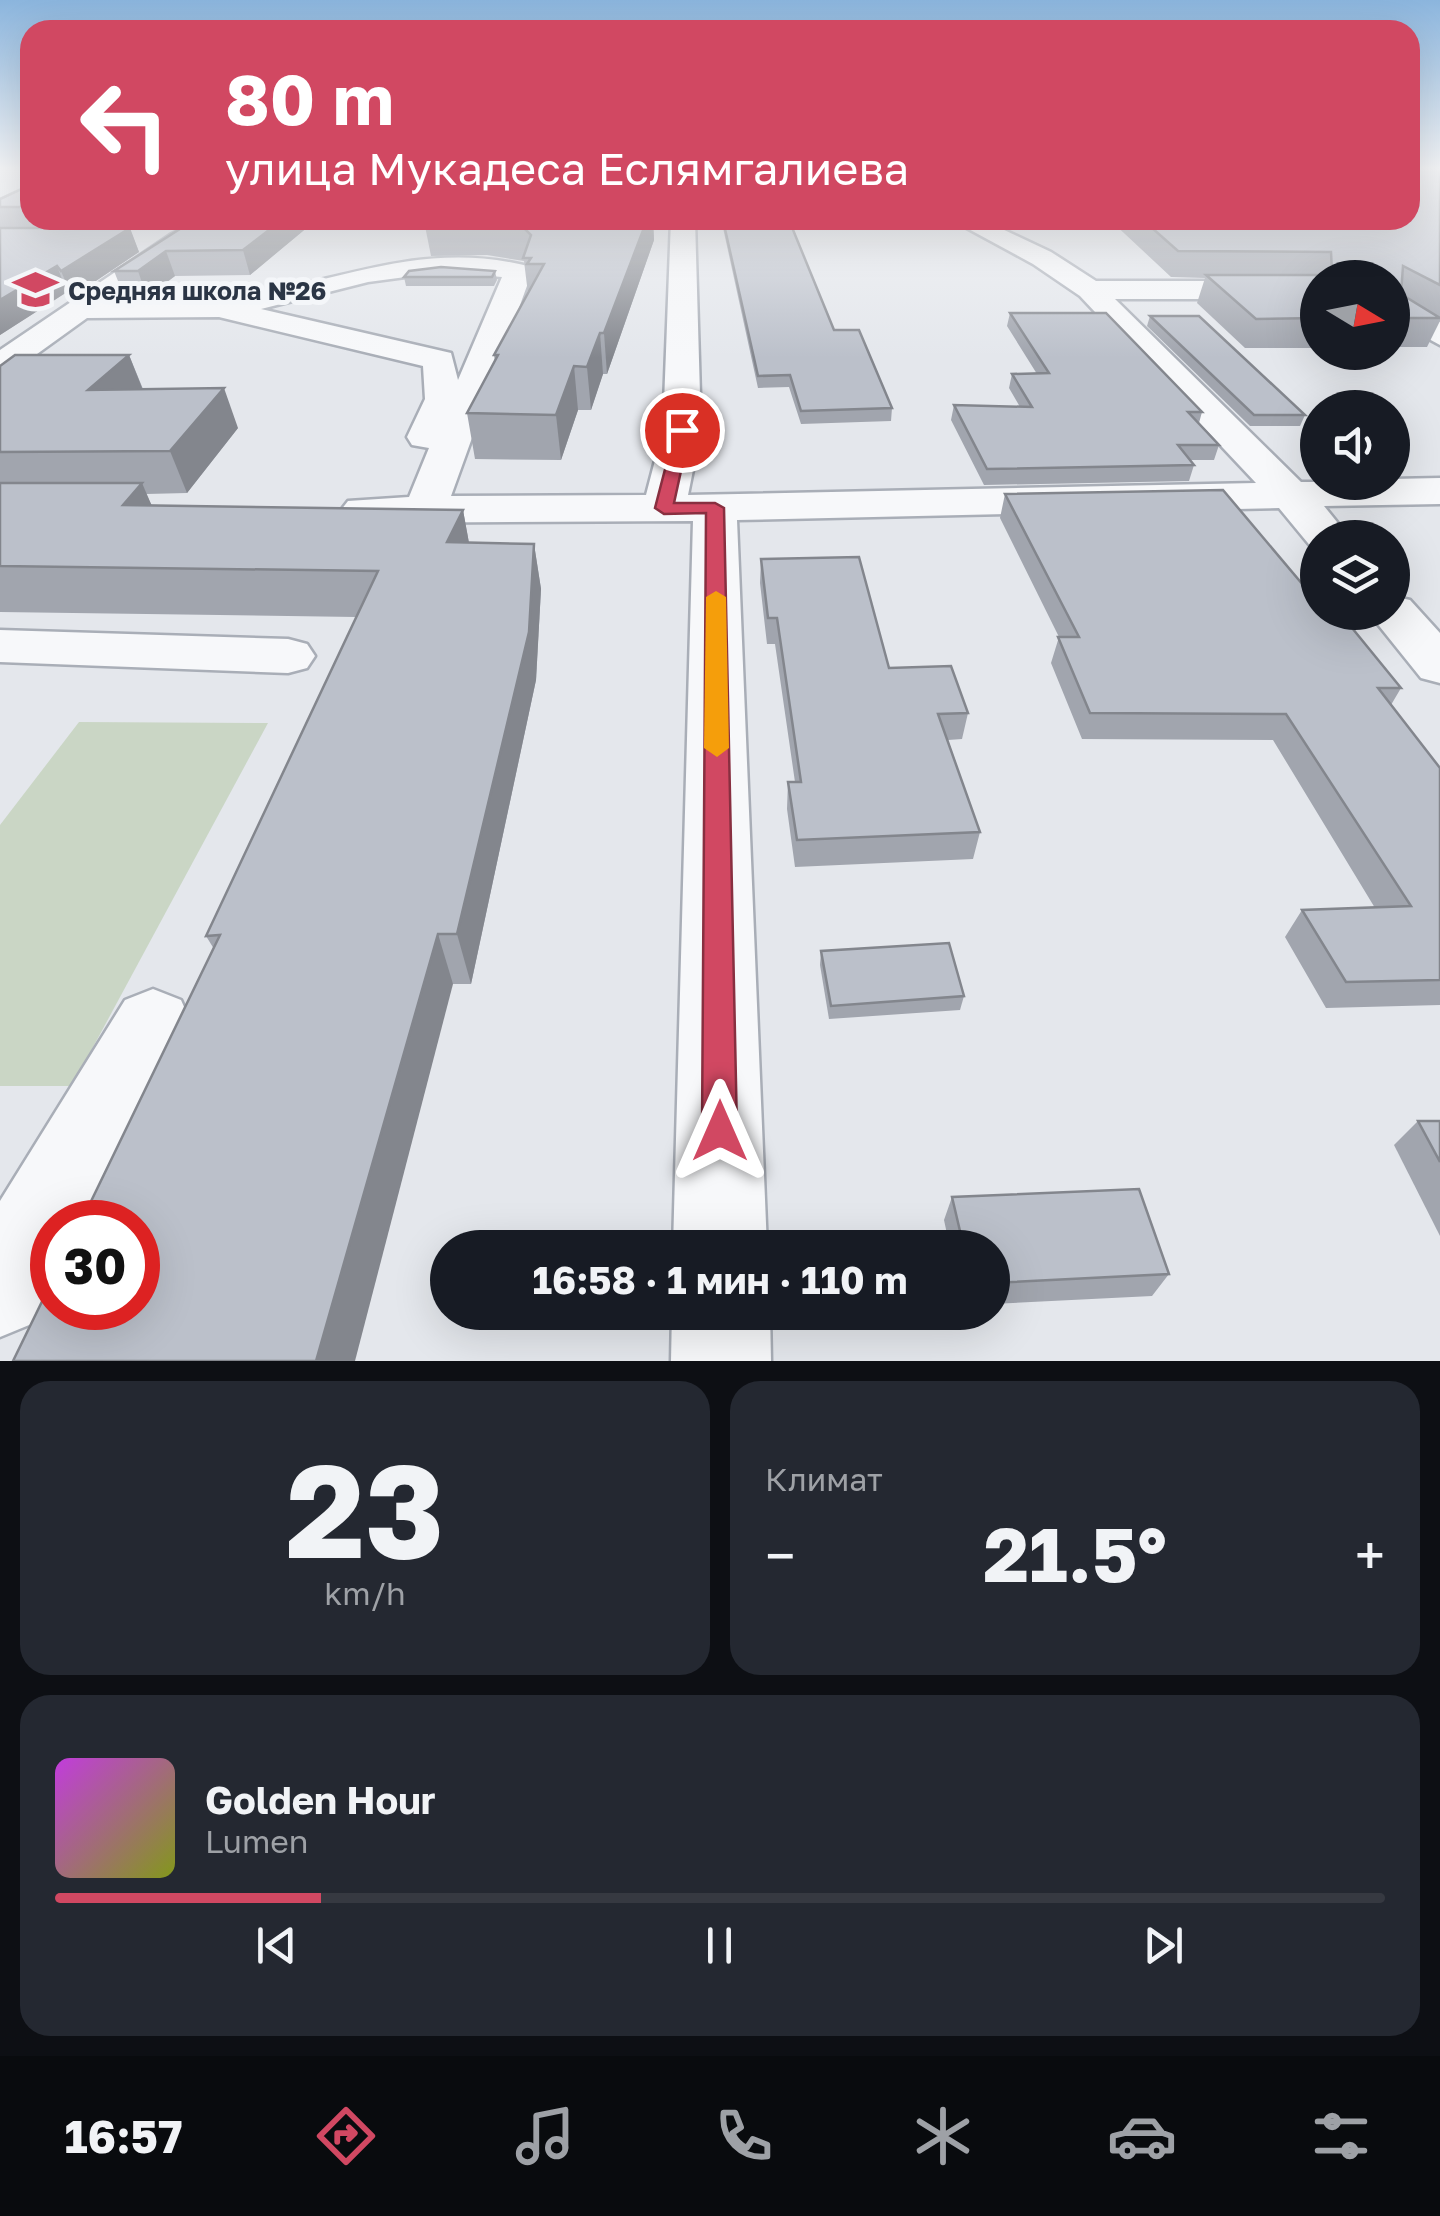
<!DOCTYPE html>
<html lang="ru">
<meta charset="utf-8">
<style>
body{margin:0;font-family:"Golos Text",sans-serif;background:#242831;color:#f1f3f6;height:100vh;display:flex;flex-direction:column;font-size:38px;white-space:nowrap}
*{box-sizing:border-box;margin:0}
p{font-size:32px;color:#9ea1a6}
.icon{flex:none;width:55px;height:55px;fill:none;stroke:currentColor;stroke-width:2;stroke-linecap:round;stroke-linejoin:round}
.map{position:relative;height:1361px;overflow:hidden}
.sheet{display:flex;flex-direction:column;gap:20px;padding:20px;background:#0d0f14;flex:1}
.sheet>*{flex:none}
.banner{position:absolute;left:20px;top:20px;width:1400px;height:210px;border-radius:30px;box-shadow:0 10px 40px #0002;background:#d14862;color:#fff;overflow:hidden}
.needle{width:65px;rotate:100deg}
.tools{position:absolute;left:1300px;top:260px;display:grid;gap:20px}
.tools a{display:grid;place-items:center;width:110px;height:110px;border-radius:50%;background:#171b24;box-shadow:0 10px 40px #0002;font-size:50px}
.speed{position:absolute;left:30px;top:1200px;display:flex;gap:20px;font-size:50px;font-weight:700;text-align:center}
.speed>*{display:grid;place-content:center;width:130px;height:130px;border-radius:50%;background:#171b24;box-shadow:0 10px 40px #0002;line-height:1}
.speed .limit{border:15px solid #d22;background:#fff;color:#111}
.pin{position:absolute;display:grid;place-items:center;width:85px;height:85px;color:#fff;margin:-42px;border:5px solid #fff;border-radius:50%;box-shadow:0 2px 10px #0007}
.me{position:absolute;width:110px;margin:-55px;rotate:0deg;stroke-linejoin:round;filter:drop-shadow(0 0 8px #0008)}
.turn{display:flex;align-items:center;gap:35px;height:210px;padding:0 40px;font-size:45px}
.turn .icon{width:130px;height:130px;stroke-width:2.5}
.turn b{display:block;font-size:70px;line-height:85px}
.big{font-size:75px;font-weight:700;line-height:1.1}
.sheet .widget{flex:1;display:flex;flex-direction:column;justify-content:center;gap:15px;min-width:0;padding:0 35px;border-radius:30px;background:#242831}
.sheet .dial{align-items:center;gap:0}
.dial b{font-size:130px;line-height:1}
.song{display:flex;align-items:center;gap:30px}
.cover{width:120px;height:120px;border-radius:15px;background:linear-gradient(135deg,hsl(290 70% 55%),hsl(70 70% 35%))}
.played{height:10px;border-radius:5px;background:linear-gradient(90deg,#d14862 20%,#363941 20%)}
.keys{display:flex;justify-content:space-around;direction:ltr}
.heat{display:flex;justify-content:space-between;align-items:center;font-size:55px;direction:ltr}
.sheet .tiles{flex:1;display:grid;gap:20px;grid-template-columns:1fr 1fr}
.widget:last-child{grid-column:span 2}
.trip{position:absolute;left:430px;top:1230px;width:580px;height:100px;border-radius:50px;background:#171b24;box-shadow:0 10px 40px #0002;font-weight:700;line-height:100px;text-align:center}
.menu{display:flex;height:160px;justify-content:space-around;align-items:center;background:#090b0e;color:#9ea1a6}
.menu .icon{width:70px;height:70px}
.menu .selected{color:#d14862}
.menu b{font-size:45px;color:#f1f3f6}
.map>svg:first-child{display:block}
</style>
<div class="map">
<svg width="1440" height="1361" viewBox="0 0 1440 1361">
<rect width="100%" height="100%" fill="#e4e7ec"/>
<!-- green -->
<path fill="#cad6c5" d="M79,722L268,723L72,1086H0V825Z"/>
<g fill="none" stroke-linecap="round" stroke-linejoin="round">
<defs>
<g id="minor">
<path d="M199,220H229L112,300C148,300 185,302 220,299C329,288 414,238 528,266L532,272L451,496L646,495L663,430L671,220H695L701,430L688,495L1256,483L1080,296L1033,264L952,220H983L1051,252L1096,281H1318V299H1115L1301,482H1392V479L1440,478V504L1324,506L1350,538H1318V549L1312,548L1279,508L737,520L767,1248H673L693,521L363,523L348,519L341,510L348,501L409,497L429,448L412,445L407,437L425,399L423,366L219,317L87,318L12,372L0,375V350L170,235ZM443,272L502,277L458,380L451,353L261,309L368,282Z"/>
<path d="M1392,297L1440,322V345L1392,319Z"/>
<path d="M1392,596L1410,600L1440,633V683L1421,678L1368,612H1392Z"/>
<path d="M0,630L288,639L307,644L315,656L307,668L288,673L0,662Z"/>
<path d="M153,989L181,1000L192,1025L88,1222H52V1288L34,1323L0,1337V1201L125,1000Z"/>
<path d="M672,1312H770L771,1361H671Z"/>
</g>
</defs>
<!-- minor casing -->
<use href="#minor" stroke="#a9aeb7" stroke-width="5"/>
<!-- minor -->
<use href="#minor" fill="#f7f8fa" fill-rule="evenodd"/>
</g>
<!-- wall -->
<g fill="#a1a5ae">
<path d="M1440,167V321L1427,347H1392V278H1318V348H1245L1197,303L1205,278L1171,277L1110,220H1410Z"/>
<path d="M30,185V220H191L173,228L130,229L139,252L72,297L67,292L0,335V199Z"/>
<path d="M194,220H382L315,221L250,275L175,276L147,297L124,296L114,271Z"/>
<path d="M426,220H653L654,240L607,374H603L591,410H578L561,460L475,459L467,413L495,362L494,355L528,294L524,261L487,255L431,256L424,221Z"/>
<path d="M723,220L834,330L892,408L891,421L801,424L789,387L758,388L723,228Z"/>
<path d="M495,271L497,280L494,286H406L404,277Z"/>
<path d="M1010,313L1202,412L1199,423L1219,445L1214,460H1190L1194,465L1189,481L984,485L951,420L954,405L1020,407L1009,388L1012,374H1037L1007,326Z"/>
<path d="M1150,316L1305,415L1300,426H1250L1147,326Z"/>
<path d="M129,355L143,389L238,428L187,493L146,494L152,506L463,510L469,543L534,544L541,589L536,680L471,984H453L214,949L206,936L356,617L0,612V366Z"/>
<path d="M1005,494L1309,592L1401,688L1391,705L1440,768V1005L1326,1008L1285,937L1302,910L1375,908L1273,740L1082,739L1051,663L1059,637L1000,518Z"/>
<path d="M761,559L889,668L968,713L962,739L948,740L980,832L973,859L795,867L787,809L788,782H795L775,644H767L760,583Z"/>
<path d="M821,951L964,996L960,1010L829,1019L820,965Z"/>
<path d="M1418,1121H1440V1236L1394,1145Z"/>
<path d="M952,1197L1169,1274L1152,1296L992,1304V1248H950L944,1220Z"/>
</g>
<!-- shaded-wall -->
<g fill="#83868d">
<path d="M170,220H191L173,228Z"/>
<path d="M282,220L315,221L250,275L243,250Z"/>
<path d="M647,220H653L654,240L607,374L604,333Z"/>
<path d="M130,228L139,252L72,297L61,271Z"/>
<path d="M166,251L175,276L147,297L138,271Z"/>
<path d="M57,266L67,292L0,335V300Z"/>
<path d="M600,333L603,374L591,410L587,367Z"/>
<path d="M129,355L144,393L88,390Z"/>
<path d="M574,366L578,410L561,460L556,415Z"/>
<path d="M224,388L238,428L187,493L170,451Z"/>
<path d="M142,483L161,527L123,505Z"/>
<path d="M463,510L471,554L447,542Z"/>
<path d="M534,544L541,589L536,680L471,984L457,934Z"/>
<path d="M438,934L453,984L355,1361H316Z"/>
</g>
<!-- building -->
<g fill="#bbc0ca" stroke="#83868d" stroke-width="2.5">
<path d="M1410,167H1440V285L1403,266L1401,294L1440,318H1392V278H1318V318L1256,319L1206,275H1329L1332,272L1331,252L1178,251L1143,220H1410Z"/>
<path d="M30,185V207H0V199Z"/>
<path d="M194,220H282L243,250L166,251L138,271H114Z"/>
<path d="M426,220H647L604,333H600L587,367L574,366L556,415L467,413L498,355H494L544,264H527L531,258H523L531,235L524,228L482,221H424Z"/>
<path d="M723,220H789L834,330H859L892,408L801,411L790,375L758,376Z"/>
<path d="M0,228H130L61,271L57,266L0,300Z"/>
<path d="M441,267L495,271L492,277H404L409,271Z"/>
<path d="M1010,313H1106L1202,412H1188L1219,445H1178L1194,465L987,469L954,405L1032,407L1012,374L1049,373Z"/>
<path d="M1150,316H1199L1305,415H1254Z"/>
<path d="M15,355H129L88,390L224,388L170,451L0,452V366Z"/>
<path d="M0,483H142L123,505L463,510L447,542L534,544L529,632L457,934H438L316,1361H13L52,1281V1308H138V1222H81L220,935L206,936L378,571L0,566Z"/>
<path d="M1223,490L1309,592H1318V612H1339L1401,688H1378L1440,768V980L1346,982L1302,910L1411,906L1286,714L1090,713L1058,637H1079L1005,494Z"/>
<path d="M859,557L889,668L951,666L968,713L938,714L980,832L797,840L788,782H801L777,618H768L761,559Z"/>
<path d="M949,943L964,996L831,1006L821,951Z"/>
<path d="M1418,1121H1440V1162Z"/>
<path d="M1139,1189L1169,1274L992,1283V1248H964L952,1197Z"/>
</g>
<!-- sky -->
<linearGradient id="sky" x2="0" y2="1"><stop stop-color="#8bb5dd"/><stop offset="0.47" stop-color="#f3f4f6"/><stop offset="1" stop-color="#f3f4f6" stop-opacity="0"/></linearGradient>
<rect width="1440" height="358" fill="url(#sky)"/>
<!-- route -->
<path fill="#d14862" stroke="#882f40" stroke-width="2.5" d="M676,427L690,430L674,503H715L724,508L737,1131L732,1143L720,1148L707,1143L702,1131L706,513L664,514L655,508Z"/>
<!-- slow -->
<path fill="#f59e0b" d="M716,591L726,597L729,748L717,757L704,748L706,597Z"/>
<!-- icons -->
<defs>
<symbol id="school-bare" viewBox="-9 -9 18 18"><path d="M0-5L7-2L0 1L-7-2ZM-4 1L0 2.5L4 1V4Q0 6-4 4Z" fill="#d14862" stroke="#f4f6f9" stroke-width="2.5" paint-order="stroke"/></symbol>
</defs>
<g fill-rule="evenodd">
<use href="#school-bare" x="4" y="258" width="63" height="63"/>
</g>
<g text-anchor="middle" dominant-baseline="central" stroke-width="10" stroke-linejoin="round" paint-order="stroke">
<!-- far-poi labels -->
<g font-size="25" font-weight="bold" fill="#2b3545" stroke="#f4f6f9" text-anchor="start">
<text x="68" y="290">Средняя школа №26</text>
</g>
</g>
</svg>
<div class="tools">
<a><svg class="needle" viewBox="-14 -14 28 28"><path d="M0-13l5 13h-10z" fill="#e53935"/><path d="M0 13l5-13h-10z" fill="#9ea1a6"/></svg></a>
<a><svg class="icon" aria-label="sound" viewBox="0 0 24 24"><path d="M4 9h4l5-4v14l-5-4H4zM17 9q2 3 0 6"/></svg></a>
<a><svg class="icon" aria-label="layers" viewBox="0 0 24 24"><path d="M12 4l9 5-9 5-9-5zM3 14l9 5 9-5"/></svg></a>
</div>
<div class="speed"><div class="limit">30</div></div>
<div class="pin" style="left:682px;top:430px;background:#d93025"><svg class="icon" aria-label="arrive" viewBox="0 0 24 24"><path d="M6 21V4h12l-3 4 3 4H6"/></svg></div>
<svg class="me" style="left:720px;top:1131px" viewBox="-20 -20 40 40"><path d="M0-17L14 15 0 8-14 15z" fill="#d14862" stroke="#fff" stroke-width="4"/></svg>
<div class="trip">16:58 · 1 мин · 110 m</div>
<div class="banner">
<div class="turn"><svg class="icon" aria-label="left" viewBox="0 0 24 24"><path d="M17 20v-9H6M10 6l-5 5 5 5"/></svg><div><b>80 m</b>улица Мукадеса Еслямгалиева</div></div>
</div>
</div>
<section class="sheet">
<div class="tiles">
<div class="widget dial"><b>23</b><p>km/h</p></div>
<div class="widget"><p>Климат</p>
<div class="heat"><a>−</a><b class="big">21.5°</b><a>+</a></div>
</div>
<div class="widget">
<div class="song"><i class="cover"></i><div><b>Golden Hour</b><p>Lumen</p></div></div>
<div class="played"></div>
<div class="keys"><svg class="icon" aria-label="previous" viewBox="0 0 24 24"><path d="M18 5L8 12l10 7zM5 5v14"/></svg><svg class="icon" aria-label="pause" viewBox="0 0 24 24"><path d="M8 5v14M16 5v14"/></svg><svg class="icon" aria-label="next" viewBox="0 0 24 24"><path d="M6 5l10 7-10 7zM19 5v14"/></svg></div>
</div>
</div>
</section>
<nav class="menu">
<b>16:57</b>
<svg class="icon selected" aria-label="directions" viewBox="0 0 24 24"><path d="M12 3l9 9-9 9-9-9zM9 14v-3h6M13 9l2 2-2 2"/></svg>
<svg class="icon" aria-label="music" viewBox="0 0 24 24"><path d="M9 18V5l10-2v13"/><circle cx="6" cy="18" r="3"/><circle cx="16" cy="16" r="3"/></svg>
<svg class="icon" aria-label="phone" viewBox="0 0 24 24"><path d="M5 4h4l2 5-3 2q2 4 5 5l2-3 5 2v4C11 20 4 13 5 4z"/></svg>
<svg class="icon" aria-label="climate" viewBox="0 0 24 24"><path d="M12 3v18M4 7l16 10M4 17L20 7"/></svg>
<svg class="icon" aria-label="car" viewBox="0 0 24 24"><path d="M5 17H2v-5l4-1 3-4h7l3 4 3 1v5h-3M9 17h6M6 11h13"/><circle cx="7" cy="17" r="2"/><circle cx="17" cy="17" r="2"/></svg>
<svg class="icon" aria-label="filters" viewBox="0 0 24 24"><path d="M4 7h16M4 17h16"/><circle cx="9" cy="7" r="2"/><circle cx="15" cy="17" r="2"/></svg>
</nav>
